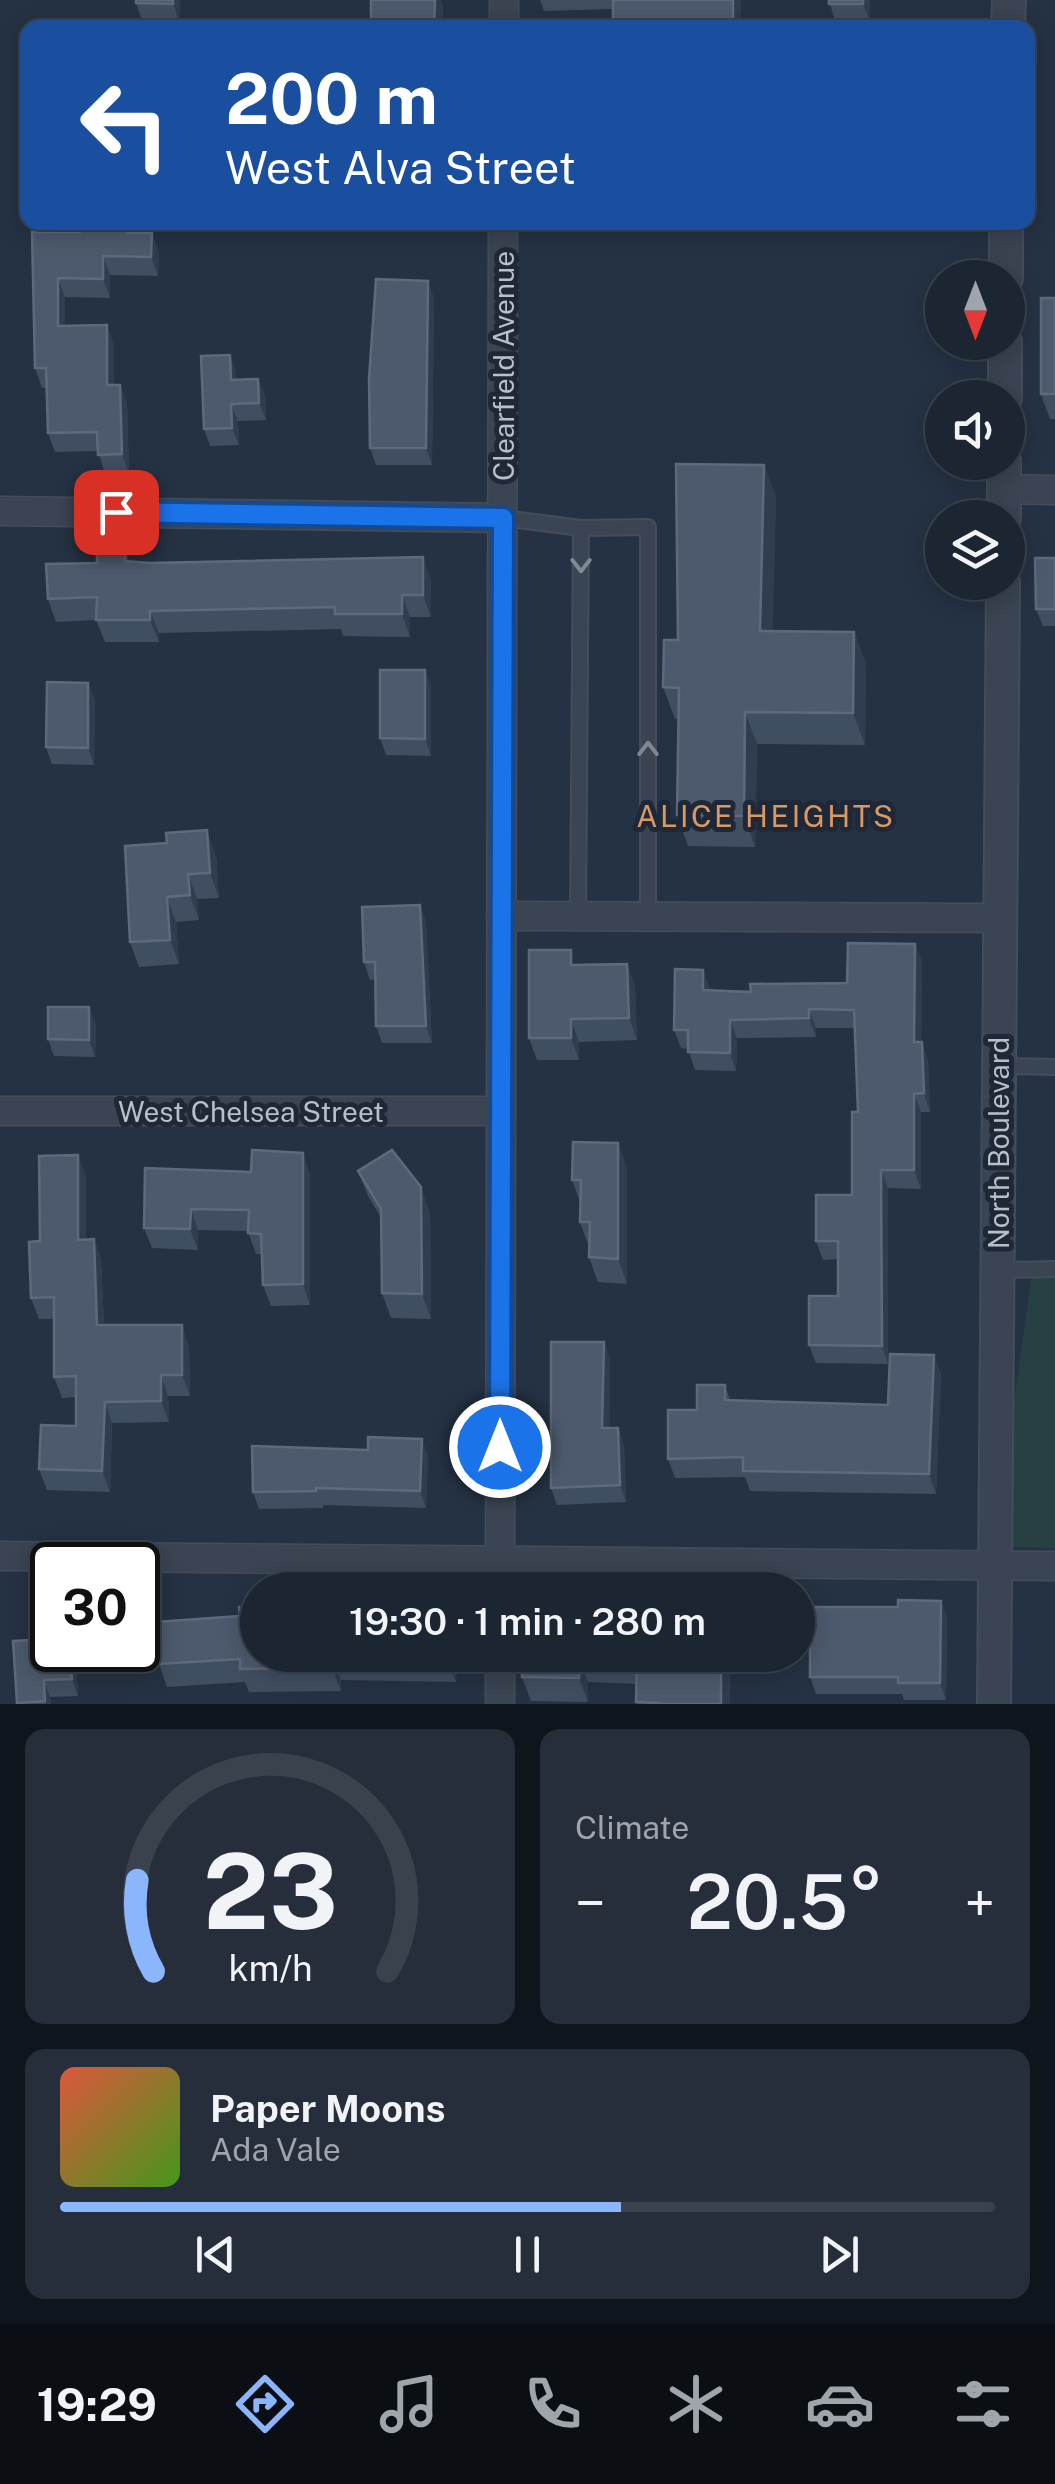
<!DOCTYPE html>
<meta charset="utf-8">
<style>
body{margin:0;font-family:"Public Sans",sans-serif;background:#252e3a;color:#f1f3f6;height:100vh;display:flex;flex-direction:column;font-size:38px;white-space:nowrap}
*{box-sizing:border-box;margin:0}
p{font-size:32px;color:#a0a5ac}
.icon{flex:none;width:55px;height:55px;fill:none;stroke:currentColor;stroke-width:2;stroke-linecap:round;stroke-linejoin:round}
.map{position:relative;height:1704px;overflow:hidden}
.sheet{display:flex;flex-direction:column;gap:25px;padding:25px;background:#0f151c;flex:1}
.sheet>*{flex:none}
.hud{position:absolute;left:20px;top:20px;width:1015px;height:210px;border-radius:20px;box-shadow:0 5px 25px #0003,0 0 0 2px #3a434d;background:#1a4fa0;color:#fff;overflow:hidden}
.needle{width:65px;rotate:180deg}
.buttons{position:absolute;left:925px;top:260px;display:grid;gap:20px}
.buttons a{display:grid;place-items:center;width:100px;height:100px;border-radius:50%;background:#1c2632;box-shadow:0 5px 25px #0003,0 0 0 2px #3a434d;font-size:50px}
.speed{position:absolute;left:30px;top:1542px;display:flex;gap:20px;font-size:50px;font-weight:700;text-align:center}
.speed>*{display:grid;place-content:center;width:130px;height:130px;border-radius:50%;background:#1c2632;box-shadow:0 5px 25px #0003,0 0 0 2px #3a434d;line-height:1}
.speed .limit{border:5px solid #111;border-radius:15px;background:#fff;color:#111}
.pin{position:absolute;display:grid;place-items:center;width:85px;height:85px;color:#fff;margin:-42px;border-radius:20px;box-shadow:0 5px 15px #0006}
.me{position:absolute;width:110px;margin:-55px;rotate:0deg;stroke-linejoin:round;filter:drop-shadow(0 0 8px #0008)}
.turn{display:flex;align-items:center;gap:35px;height:210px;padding:0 40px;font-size:45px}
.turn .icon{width:130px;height:130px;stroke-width:2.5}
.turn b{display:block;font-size:70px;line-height:85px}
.big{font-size:75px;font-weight:600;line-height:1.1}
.sheet .tile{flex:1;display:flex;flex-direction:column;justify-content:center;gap:15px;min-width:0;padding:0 35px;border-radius:20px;background:#252e3a}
.sheet .dial{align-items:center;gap:0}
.dial svg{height:260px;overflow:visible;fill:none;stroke:#3a434d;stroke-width:7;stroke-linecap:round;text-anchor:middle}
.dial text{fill:#f1f3f6;stroke:none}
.song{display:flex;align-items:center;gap:30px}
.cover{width:120px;height:120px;border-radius:15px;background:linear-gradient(135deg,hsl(10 70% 55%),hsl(100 70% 35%))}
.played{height:10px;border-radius:5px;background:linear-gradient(90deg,#8cb6fc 60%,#3a434d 60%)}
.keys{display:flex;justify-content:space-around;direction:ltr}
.heat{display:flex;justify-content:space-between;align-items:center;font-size:55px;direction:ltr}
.sheet .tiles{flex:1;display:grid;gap:25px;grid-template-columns:1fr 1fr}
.tile:last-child{grid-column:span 2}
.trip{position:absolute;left:240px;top:1572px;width:575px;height:100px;border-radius:50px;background:#1c2632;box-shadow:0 5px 25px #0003,0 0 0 2px #3a434d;font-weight:600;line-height:100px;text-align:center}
.menu{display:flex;height:160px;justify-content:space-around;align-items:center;background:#0b0f14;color:#a0a5ac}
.menu .icon{width:70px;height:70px}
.menu .on{color:#8cb6fc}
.menu b{font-size:45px;color:#f1f3f6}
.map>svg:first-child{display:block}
</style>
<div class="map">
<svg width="1055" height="1704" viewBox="0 0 1055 1704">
<rect width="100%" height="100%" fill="#253243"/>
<!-- green -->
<path fill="#274043" d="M1055,1263V1548L1010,1547L1011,1425L1033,1265Z"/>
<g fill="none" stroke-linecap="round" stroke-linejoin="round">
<defs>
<g id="service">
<path d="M503,518L581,528"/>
<path d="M578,917L581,528L648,527V917"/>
<path d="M999,1066L1055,1067"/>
<path d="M997,1270L1055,1269"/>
</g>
<g id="minor">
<path d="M504,28V0"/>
<path d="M1004,489L1055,490"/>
<path d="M0,511L503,518"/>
<path d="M501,916L999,918"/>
<path d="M0,1111H501"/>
<path d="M0,1556L1055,1566"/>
<path d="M500,1590L503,222"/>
<path d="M500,1704V1655"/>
</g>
<g id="tertiary">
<path d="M1008,28L1009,0"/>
<path d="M1006,278V222"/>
<path d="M1005,398V342"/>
<path d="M1004,518V462"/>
<path d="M994,1704L1003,582"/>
</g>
</defs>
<!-- service casing -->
<use href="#service" stroke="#434d5b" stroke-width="18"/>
<!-- minor casing -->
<use href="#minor" stroke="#434d5b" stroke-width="31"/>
<!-- tertiary casing -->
<use href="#tertiary" stroke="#434d5b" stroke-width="36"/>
<!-- service -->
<use href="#service" stroke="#3a4452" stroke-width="14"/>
<!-- minor -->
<use href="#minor" stroke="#3a4452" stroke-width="28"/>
<!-- tertiary -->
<use href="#tertiary" stroke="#3a4452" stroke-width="32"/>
</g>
<!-- wall -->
<g fill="#404e61">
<path d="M180,0L179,21L142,20L136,3Z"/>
<path d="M540,0H741V28L613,9L544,11Z"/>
<path d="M829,0H870V21H835Z"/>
<path d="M135,229V233L159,252L158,276L110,275V298L65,297V326L114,345V385H120L127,404L129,473L105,474L98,451L55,452L48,433L46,388H42L35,368L32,232H80Z"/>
<path d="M434,298L432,465H376L370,448Z"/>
<path d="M1055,298V419H1050L1041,394Z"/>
<path d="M230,355L236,372V380L258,379L265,396L266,420L238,421L239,445L210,446L204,429Z"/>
<path d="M764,465L776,497L772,631L854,632L866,664L865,745L757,744L755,847L688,846L677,815L678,719H675L663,687L678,640Z"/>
<path d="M125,550L129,561L150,563L431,579V617H410V637L343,636L341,629L159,633V642H105L96,620L56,622L48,599L97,563Z"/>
<path d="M1055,558V626H1043L1036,609Z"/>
<path d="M425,670L431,687V756L386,755L380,738Z"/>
<path d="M88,683L95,700L94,765L52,764L46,747Z"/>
<path d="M125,846L216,855L219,898L197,899L199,920L176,922L179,964L139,967L130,942Z"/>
<path d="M420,905L426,922L432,1043H382L376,1026V979L370,980L364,962Z"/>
<path d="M915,944L922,962L921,1042L928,1061L930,1112H921V1189L888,1188V1364L816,1363L809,1345L838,1296V1259L823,1260L816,1241L852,1195L858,1112L855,1028H816V1037L737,1038L736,1071L695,1070L688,1049L681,1048L674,1030L710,988V990L751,992L847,983Z"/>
<path d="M627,964L635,986L637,1040L579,1042V1060H537L529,1038L576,965Z"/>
<path d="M96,1024L95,1057L54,1056L48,1039Z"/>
<path d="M145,1168L310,1173V1305L271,1306L263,1285L262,1254H256L248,1231L198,1230V1250L152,1248L144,1228Z"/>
<path d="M627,1168V1284L598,1282L589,1257V1247L580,1222V1202L572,1180Z"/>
<path d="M358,1171L430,1212L431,1319L391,1318L382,1293V1219L368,1196Z"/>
<path d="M86,1175V1239H94L101,1260L104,1325L189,1346L190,1396H168L169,1422L112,1423L110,1492L47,1490L39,1469L76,1426V1397L62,1398L54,1377V1319H39L31,1298L40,1241Z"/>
<path d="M604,1342L610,1359L609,1428H618L624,1445L626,1502L557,1505L551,1488Z"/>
<path d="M934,1355L941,1375L936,1494L750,1491L745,1477L675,1478L668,1459L697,1410L725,1385L730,1400L888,1405Z"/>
<path d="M368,1450L428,1456L426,1508L323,1505V1508L259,1509L253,1492Z"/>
<path d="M941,1601L947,1618L946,1700H904L902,1694H816L810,1677L898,1607Z"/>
<path d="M156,1622L457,1655L456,1682L341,1680V1691L249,1692L245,1682L167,1687L159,1664Z"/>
<path d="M13,1641L76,1655L78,1696L50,1697L51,1704H18Z"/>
<path d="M522,1655H730V1704H637V1684L588,1682V1702L531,1701L522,1677Z"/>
</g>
<!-- shaded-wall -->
<g fill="#303d50">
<path d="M173,0H180L179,21L173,4Z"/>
<path d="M435,0H441L443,6V28H434Z"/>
<rect x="733" y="0" width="8" height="28"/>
<path d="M863,0H870V21L863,4Z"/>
<path d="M128,222H132L135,229V252L128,233Z"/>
<path d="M152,233L159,252L158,276L151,257Z"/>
<path d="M103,256L110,275V298L103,279Z"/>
<path d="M58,278L65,297V345L58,326Z"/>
<path d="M428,281L434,298L432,465L426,448Z"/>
<path d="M107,325L114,345V404L107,385Z"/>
<path d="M230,355L236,372L237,397L231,380Z"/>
<path d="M258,379L265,396L266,420L259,403Z"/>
<path d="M120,385L127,404L129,473L122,454Z"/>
<path d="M231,404L238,421L239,445L232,428Z"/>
<path d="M764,465L776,497L772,663L760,631Z"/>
<path d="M423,557L431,579V617L423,595Z"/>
<path d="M402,595L410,617V637L402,614Z"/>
<path d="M150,611L159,633V642L150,620Z"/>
<path d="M854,632L866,664L865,745L853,713Z"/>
<path d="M425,670L431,687V756L425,739Z"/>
<path d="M88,683L95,700L94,765L88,748Z"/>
<path d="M745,712L757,744L755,847L744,816Z"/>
<path d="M207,830L216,855L219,898L210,873Z"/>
<path d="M188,874L197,899L199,920L190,895Z"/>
<path d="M167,897L176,922L179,964L170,940Z"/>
<path d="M420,905L426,922L432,1043L426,1026Z"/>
<path d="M915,944L922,962L921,1061L914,1042Z"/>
<path d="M627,964L635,986L637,1040L629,1018Z"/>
<path d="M703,970L710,988V1008L703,990Z"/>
<path d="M89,1007L96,1024L95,1057L89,1040Z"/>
<path d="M809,1009L816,1028V1037L809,1018Z"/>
<path d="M571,1019L579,1042V1060L571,1038Z"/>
<path d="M730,1020L737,1038L736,1071L730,1053Z"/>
<path d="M922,1042L928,1061L930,1112L924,1093Z"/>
<path d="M914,1094L921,1112V1189L914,1170Z"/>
<path d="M618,1143L627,1168V1284L618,1259Z"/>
<path d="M303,1153L310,1173V1305L303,1284Z"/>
<path d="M78,1155L86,1175V1261L78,1240Z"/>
<path d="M881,1170L888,1188V1364L882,1346Z"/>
<path d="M421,1187L430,1212L431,1319L422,1294Z"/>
<path d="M191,1209L198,1230V1250L190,1229Z"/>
<path d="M94,1239L101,1260L105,1346L97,1325Z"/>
<path d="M182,1325L189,1346L190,1396L182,1375Z"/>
<path d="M604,1342L610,1359L609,1445L602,1428Z"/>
<path d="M934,1355L941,1375L936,1494L929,1474Z"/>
<path d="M161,1375L168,1396L169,1422L161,1401Z"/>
<path d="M105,1402L112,1423L110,1492L102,1471Z"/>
<path d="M618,1428L624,1445L626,1502L620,1485Z"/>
<path d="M422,1439L428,1456L426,1508L420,1491Z"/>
<path d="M941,1601L947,1618L946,1700L940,1683Z"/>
<path d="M70,1650H74L76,1655L78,1696L72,1679Z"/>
<path d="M448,1655H457L456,1682L448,1658Z"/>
<rect x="721" y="1655" width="9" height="49"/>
<path d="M332,1657L341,1680V1691L332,1668Z"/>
<path d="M579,1658L588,1682V1702L579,1678Z"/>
<path d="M44,1680L50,1697L51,1704H46L45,1701Z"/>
</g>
<!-- building -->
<g fill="#4d5a6d" stroke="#5d6a7c" stroke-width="2.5">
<path d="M136,0H173V4L136,3Z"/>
<path d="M371,0H435L434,28H371Z"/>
<rect x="613" y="0" width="120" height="28"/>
<rect x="829" y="0" width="34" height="4"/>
<path d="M91,23L142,25V28H91Z"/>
<path d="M80,222H128V233H152L151,257L103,256V279L58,278V326L107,325V385H120L122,454L98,455L97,432L48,433L46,368H35L32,232H80Z"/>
<path d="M376,279L428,281L426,448H370L369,379Z"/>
<rect x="1041" y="298" width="14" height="96"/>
<path d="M230,355L231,380L258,379L259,403L231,404L232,428L204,429L201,356Z"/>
<path d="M676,464L764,465L760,631L854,632L853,713L745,712L744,816L677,815L679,688L663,687L664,640H678Z"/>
<path d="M97,550H125V561L150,563L423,557V595H402V614H335V607L150,611V620H96L97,597L48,599L46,564L97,563Z"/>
<path d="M1035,558H1055V609H1036Z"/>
<path d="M380,670H425V739L380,738Z"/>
<path d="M47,682L88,683V748L46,747Z"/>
<path d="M207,830L210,873L188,874L190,895L167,897L170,940L130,942L125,846L167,843L166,833Z"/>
<path d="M420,905L426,1026H376L375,962H364L362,907Z"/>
<path d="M848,943L915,944L914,1042H922L924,1093L914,1094V1170H881L882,1346L809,1345V1296H838V1241H816V1195H852V1112H858L854,1010L809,1009V1018L730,1020V1053L688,1052V1030H674L675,969L703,970V990L751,992L750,984L847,983Z"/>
<path d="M529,950H571V965L627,964L629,1018L571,1019V1038H529Z"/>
<path d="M48,1007H89V1040L48,1039Z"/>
<path d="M573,1142L618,1143V1259L589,1257L590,1222H580L581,1180H572Z"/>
<path d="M252,1150L303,1153V1284L263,1285L261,1234L248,1233L249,1210L191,1209L190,1229L144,1228L145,1168L251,1172Z"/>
<path d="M392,1150L421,1187L422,1294L382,1293L381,1209L358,1171Z"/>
<path d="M78,1155V1240L94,1239L97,1325H182V1375H161V1401L105,1402L102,1471L39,1469L41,1425L76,1426V1376L54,1377V1297L31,1298L29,1242L40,1241L39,1156Z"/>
<path d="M551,1342H604L602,1428H618L620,1485L551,1488Z"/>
<path d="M890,1354L934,1355L929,1474L743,1471V1457L668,1459V1410H697V1385H725V1400L888,1405Z"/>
<path d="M368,1437L422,1439L420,1491L316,1488V1491L253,1492L252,1446L368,1450Z"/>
<path d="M898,1600L941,1601L940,1683H898V1677H810V1607H898Z"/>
<path d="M239,1607H258V1655H448V1658L332,1657V1668L240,1669V1659L159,1664L156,1622L240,1616Z"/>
<path d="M52,1639V1650H70L72,1679L44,1680L45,1701L17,1703L13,1641Z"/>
<path d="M522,1655H721V1704H658V1703L636,1702L637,1661L579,1658V1678L522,1677Z"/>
</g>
<!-- one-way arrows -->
<defs><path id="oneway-chevron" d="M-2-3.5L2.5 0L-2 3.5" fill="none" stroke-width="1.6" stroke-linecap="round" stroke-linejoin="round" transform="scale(2.5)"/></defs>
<g stroke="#7f8895">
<use href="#oneway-chevron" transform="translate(581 565) rotate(90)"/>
<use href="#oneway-chevron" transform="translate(648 749) rotate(-90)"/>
</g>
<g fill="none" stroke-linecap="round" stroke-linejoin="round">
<defs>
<path id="route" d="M116,512L503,518L500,1447"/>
</defs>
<!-- route casing -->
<use href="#route" stroke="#114b97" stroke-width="25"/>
<!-- route -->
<use href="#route" stroke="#1a73e8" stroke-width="18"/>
</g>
<g text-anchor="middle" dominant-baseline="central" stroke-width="10" stroke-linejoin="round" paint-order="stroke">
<!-- street labels -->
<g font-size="28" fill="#b7bfcc" stroke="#1e2837">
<text transform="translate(503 366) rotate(-90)">Clearfield Avenue</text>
<text x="251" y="1111">West Chelsea Street</text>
<text transform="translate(998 1143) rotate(-90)">North Boulevard</text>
</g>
<!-- neighbourhood labels -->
<g font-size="30" letter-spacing="2.5" fill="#da9864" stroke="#1e2837">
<text x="766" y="816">ALICE HEIGHTS</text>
</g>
</g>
</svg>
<div class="buttons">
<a><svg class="needle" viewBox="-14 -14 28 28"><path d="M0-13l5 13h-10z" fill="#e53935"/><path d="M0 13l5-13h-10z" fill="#a0a5ac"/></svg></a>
<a><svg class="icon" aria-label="sound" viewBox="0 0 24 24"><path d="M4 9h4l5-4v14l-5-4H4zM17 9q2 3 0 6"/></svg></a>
<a><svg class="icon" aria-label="layers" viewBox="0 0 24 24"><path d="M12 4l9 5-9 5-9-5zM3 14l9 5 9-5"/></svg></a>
</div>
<div class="speed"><div class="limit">30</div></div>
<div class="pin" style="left:116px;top:512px;background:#d93025"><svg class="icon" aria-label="arrive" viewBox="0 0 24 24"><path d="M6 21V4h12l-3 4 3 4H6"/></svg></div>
<svg class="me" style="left:500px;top:1447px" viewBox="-20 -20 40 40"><circle r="17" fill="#1a73e8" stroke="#fff" stroke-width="3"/><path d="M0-11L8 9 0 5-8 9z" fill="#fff"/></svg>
<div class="trip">19:30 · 1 min · 280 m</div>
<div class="hud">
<div class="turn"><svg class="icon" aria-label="left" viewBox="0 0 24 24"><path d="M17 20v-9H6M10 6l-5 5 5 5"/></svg><div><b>200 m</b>West Alva Street</div></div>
</div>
</div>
<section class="sheet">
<div class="tiles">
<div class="tile dial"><svg viewBox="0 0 100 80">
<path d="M14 69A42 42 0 1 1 86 69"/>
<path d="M14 69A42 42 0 0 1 9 41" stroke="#8cb6fc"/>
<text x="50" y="56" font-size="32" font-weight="700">23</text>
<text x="50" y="72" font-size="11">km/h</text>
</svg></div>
<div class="tile"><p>Climate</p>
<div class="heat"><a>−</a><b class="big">20.5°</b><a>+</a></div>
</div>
<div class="tile">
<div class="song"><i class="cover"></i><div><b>Paper Moons</b><p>Ada Vale</p></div></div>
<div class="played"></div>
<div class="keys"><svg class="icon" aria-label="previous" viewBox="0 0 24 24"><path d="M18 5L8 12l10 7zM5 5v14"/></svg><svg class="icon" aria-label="pause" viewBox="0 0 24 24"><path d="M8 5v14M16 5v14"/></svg><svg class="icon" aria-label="next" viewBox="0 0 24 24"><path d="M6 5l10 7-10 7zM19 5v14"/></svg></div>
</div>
</div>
</section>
<nav class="menu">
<b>19:29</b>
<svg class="icon on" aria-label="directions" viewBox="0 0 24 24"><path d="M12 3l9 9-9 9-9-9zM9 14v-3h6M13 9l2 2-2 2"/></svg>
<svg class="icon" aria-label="music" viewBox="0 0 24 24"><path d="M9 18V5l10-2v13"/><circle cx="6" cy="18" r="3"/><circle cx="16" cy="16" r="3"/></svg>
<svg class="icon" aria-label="phone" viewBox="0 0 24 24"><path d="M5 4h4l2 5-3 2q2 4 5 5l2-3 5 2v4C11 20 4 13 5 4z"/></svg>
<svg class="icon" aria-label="climate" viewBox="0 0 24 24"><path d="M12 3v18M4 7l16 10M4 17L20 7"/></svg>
<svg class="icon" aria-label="car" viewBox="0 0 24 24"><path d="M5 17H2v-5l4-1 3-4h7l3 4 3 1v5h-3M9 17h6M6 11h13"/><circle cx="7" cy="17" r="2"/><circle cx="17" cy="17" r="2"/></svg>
<svg class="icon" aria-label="filters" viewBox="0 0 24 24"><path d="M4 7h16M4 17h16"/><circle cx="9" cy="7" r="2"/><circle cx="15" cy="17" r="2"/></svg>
</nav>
